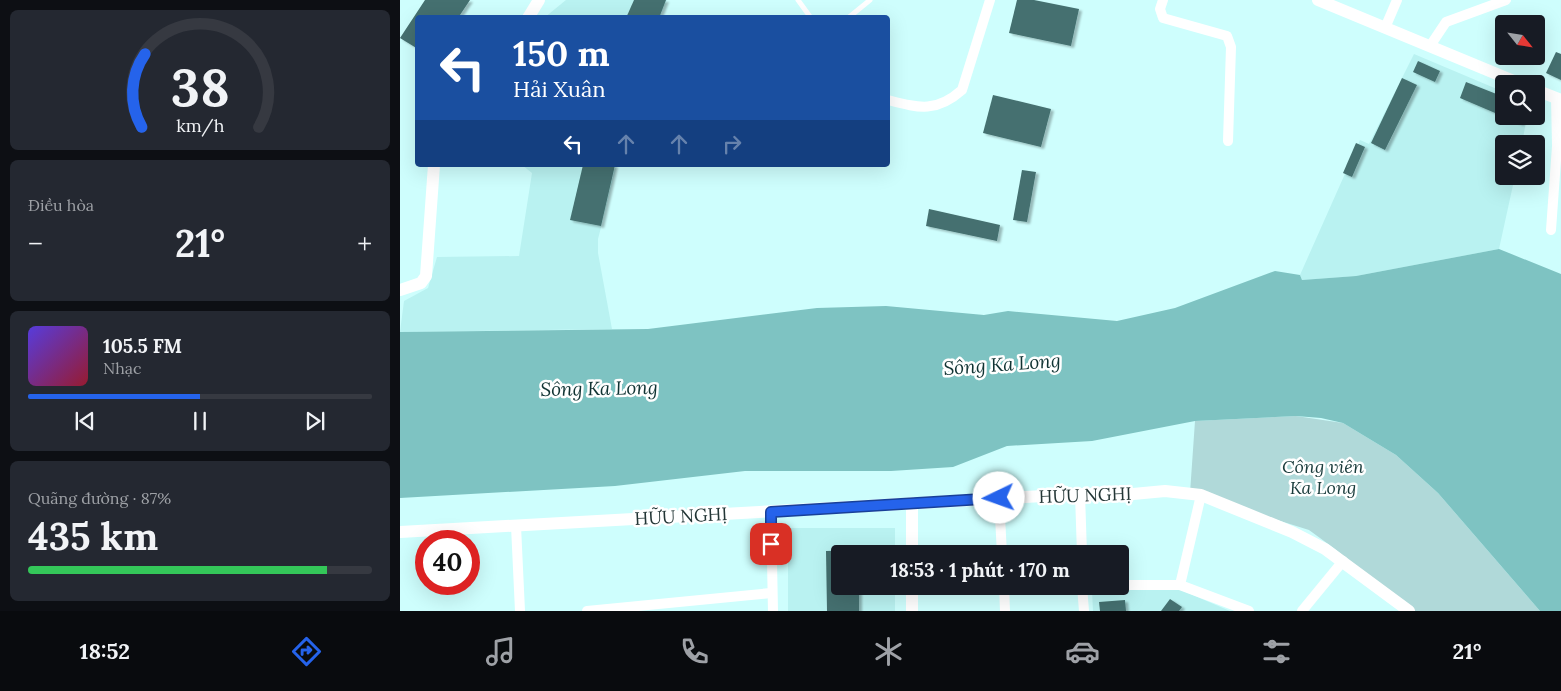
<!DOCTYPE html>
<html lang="vi">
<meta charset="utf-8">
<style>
body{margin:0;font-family:Lora,serif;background:#242831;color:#f1f3f6;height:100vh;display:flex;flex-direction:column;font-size:19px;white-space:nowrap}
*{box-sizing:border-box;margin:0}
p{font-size:16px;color:#9ea1a6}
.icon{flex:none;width:28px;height:28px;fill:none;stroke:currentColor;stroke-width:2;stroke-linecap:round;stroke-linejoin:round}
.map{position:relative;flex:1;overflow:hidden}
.side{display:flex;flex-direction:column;gap:10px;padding:10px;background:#0d0f14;width:400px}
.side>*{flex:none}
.hud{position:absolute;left:15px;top:15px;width:475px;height:152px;border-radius:5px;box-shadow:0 5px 20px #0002;background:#1a4fa0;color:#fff;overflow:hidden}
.needle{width:32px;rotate:120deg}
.tools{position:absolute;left:1095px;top:15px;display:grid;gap:10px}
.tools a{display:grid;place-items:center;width:50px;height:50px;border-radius:5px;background:#171b24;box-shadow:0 5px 20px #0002;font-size:25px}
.speed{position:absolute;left:15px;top:530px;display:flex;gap:10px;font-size:25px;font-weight:700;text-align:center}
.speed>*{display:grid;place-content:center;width:65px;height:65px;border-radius:50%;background:#171b24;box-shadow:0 5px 20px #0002;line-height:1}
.speed .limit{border:8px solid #d22;background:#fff;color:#111}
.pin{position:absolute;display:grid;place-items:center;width:42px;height:42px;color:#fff;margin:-21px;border-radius:10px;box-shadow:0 2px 8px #0006}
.me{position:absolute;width:55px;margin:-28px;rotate:267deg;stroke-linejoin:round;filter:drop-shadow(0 0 4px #0008)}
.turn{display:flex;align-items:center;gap:18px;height:105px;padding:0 15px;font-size:22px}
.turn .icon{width:65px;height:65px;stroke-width:2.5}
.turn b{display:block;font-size:35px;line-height:42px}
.lanes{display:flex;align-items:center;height:48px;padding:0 15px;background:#0003;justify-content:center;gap:25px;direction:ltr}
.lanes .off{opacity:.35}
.big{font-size:38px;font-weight:700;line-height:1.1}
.side .tile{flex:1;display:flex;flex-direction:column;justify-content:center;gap:8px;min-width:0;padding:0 18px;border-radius:8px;background:#242831}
.side .dial{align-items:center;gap:0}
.dial svg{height:130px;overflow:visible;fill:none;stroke:#363941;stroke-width:7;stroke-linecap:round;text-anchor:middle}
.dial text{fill:#f1f3f6;stroke:none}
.song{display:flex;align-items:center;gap:15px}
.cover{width:60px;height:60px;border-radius:8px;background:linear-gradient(135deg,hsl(250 70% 55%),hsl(350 70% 35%))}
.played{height:5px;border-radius:2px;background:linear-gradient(90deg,#2563eb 50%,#363941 50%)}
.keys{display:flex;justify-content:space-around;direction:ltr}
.heat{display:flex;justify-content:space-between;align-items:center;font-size:28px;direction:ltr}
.charge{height:8px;border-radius:4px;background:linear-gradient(90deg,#34c759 87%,#363941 0)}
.trip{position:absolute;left:431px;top:545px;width:298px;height:50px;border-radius:5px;background:#171b24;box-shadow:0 5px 20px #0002;font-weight:700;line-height:50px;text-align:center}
.tabs{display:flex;height:80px;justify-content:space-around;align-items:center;background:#090b0e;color:#9ea1a6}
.tabs .icon{width:35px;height:35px}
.tabs .selected{color:#2563eb}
.tabs b{font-size:22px;color:#f1f3f6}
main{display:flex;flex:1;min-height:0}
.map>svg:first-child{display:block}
</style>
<main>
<section class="side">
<div class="tile dial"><svg viewBox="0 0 100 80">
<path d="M14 69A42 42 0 1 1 86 69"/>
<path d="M14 69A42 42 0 0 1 16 24" stroke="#2563eb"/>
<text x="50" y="56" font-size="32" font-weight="700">38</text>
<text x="50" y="72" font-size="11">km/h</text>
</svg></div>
<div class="tile"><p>Điều hòa</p>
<div class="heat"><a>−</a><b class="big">21°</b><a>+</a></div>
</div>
<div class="tile">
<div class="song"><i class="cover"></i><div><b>105.5 FM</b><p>Nhạc</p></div></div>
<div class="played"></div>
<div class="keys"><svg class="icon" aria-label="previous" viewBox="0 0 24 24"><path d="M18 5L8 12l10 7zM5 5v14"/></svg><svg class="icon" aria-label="pause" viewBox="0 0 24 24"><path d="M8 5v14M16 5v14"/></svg><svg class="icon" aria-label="next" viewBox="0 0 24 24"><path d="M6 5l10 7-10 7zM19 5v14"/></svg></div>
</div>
<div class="tile"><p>Quãng đường · 87%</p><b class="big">435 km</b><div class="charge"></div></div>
</section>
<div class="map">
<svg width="1161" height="611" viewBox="0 0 1161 611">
<defs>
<filter id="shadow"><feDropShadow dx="3" dy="2" stdDeviation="1" flood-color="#0004"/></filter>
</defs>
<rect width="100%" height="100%" fill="#cefefd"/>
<!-- built -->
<g fill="#b9f2f1">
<path d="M166,0H267L260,17L144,18Z"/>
<path d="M1014,54L1104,92V116H1127L1122,144H1104V176H1115L1099,249L956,276L902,280L900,275L960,140L969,144Z"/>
<path d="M122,165H217L198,239V253L212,329L0,332L4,301L28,288L37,257L119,256L132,173Z"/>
<path d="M388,528H495V554H440V586H495V611H388Z"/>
<path d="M692,590H781L830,611H693Z"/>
</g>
<!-- green -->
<path fill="#b0d9d9" d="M896,416L943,423L996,455L1038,493L1140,611H1011L935,549L909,530L790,493L795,421Z"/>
<!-- water -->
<path fill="#7ec3c2" d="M1099,249L1161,274V611H1140L1038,493L996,455L943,423L921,418L896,416L795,421L692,441L607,446L553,467L491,471H345L215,486L0,498V332L248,329L417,308L486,306L584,315L608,311L717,321L775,308L875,271L900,275L902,280L956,276Z"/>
<!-- building -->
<g fill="#44706f" filter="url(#shadow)">
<path d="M25,0H70L58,18H18V49L0,38Z"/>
<path d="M234,0H266L259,18H226Z"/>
<path d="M617,0H634L679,9L671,46L609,33Z"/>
<path d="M1156,52L1161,54V80L1146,73Z"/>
<path d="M1018,61L1040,71L1035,82L1013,72Z"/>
<path d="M1002,78L1017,85L985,150L971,143Z"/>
<path d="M1066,82L1104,97V116H1125L1121,124L1060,98Z"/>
<path d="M593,95L651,109L641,147L583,133Z"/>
<path d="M956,143L965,147L952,177L943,173Z"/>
<path d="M183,165H215L201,226L170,220Z"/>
<path d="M622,170L636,172L627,222L613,220Z"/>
<path d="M529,209L600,225L597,241L526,226Z"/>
<path d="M458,550V554H440V586H459V611H427L426,551Z"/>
<path d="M770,599L782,607L779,611H761Z"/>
<path d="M725,600L726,611H700L699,602Z"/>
</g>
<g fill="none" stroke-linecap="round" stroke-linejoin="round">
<!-- service -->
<g stroke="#fff" stroke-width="5">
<path d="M398,0L411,18"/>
<path d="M448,18L470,0"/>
</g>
<!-- minor -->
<g stroke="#fff" stroke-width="10">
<path d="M763,0L760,9L763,18L827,36L831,47L828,141"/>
<path d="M985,28L997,0"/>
<path d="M1030,46L1046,22L1106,0"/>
<path d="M488,100C519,108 536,113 562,90L590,0"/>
<path d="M1151,230L1157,146L1156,98"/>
<path d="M680,494L682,554"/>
<path d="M599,498L602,554"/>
<path d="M371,511L373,611"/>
<path d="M116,526L120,611"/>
<path d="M720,585H780L849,611"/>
<path d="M780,585L801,495"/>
<path d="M604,586L605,611"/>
<path d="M682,586L684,611"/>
<path d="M187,611L371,593"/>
<path d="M902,611L943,561"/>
</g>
<!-- tertiary -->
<g stroke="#fff" stroke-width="12">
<path d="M918,0L1121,84"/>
<path d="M128,18L139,0"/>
<path d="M1136,90L1161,100"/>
<path d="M0,290L21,283L26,276L34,165"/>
<path d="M512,503V554"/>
<path d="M0,532L680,494H733L765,491L801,495L892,532L925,549L1009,611"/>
<path d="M512,586V611"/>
</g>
</g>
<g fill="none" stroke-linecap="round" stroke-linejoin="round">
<defs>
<path id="route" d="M371,544V512L599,498"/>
</defs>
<!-- route casing -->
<use href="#route" stroke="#184099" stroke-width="12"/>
<!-- route -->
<use href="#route" stroke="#2563eb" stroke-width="9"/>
</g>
<g text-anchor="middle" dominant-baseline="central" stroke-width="5" stroke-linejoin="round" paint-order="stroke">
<!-- park labels -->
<g font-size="18" font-style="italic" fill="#193b3b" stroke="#fff">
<text x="923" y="466">Công viên<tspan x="923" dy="21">Ka Long</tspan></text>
</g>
<!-- street labels -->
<g font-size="18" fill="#233636" stroke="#fff">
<text transform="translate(685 495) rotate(-2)">HỮU NGHỊ</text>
<text transform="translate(281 516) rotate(-3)">HỮU NGHỊ</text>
</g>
<!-- water labels -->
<g font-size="19" font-style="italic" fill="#103333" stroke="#fff">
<text transform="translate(602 364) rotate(-4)">Sông Ka Long</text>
<text transform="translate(199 388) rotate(-1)">Sông Ka Long</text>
</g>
</g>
</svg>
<div class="tools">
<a><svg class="needle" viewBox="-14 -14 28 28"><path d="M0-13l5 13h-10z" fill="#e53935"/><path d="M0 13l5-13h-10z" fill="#9ea1a6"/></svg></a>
<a><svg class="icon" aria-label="search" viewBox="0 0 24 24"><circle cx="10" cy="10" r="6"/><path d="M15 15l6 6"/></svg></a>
<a><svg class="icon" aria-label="layers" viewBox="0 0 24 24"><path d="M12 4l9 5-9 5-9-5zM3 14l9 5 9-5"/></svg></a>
</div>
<div class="speed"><div class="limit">40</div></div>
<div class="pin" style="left:371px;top:544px;background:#d93025"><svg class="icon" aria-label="arrive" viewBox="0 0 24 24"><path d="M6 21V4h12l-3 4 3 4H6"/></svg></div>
<svg class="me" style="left:599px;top:498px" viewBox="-20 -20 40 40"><circle r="19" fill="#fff"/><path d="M0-13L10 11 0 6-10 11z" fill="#2563eb"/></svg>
<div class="trip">18:53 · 1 phút · 170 m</div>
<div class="hud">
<div class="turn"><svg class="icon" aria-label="left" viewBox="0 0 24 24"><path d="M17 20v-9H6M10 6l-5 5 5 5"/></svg><div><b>150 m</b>Hải Xuân</div></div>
<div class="lanes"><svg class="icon" aria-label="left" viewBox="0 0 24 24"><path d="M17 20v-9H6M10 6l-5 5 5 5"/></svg><svg class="icon off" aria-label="ahead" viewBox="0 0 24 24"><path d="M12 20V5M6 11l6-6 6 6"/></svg><svg class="icon off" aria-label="ahead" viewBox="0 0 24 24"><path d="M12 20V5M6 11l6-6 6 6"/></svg><svg class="icon off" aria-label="right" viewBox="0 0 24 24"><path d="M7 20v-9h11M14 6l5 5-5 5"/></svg></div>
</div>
</div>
</main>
<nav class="tabs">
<b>18:52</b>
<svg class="icon selected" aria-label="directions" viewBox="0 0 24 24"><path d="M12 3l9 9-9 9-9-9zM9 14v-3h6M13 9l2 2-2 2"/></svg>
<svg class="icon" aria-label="music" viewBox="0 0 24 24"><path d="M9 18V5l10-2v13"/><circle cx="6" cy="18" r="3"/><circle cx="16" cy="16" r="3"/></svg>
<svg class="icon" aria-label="phone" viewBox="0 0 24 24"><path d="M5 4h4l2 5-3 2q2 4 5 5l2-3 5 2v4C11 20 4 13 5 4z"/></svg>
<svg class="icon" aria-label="climate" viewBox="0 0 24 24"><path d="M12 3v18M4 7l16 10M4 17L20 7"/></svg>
<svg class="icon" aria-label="car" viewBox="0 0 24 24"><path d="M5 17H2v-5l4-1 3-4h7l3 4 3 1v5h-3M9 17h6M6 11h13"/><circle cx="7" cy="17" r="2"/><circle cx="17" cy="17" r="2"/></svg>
<svg class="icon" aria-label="filters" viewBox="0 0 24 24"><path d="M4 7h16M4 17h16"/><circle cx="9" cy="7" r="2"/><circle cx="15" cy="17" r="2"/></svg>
<b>21°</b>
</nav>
